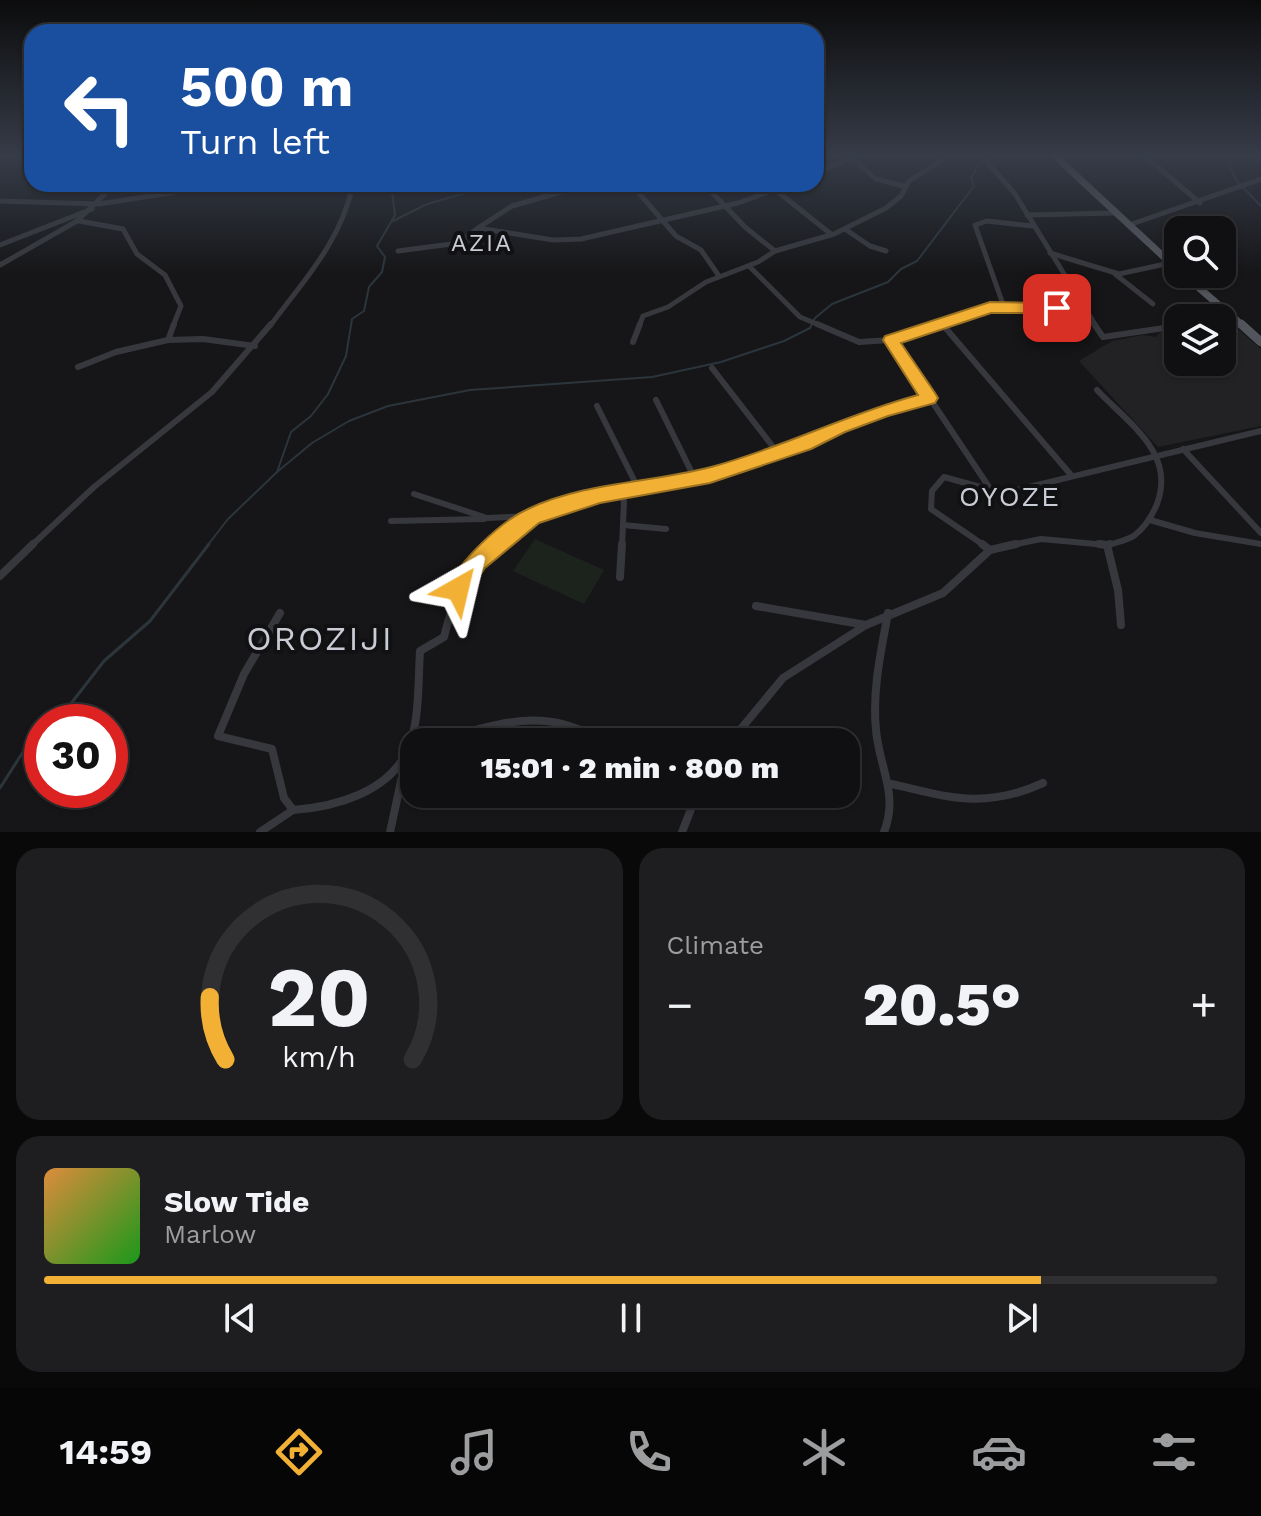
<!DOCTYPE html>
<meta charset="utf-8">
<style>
body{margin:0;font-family:"Work Sans",sans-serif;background:#1e1e20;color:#f1f3f6;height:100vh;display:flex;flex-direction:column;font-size:30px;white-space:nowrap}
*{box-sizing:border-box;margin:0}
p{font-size:26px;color:#9c9d9f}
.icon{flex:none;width:44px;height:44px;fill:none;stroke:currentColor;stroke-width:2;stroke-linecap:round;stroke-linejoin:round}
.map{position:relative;height:832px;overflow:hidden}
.sheet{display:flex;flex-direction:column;gap:16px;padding:16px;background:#09090a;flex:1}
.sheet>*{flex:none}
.hud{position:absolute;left:24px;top:24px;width:800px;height:168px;border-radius:24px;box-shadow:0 2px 6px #0004,0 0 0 2px #303032;background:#1a4fa0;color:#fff;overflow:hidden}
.controls{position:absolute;left:1164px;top:216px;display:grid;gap:16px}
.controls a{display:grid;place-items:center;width:72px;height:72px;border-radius:16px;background:#101012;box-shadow:0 2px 6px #0004,0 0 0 2px #303032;font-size:40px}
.speed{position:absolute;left:24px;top:704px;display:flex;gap:16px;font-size:40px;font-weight:700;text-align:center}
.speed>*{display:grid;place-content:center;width:104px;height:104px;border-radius:50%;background:#101012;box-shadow:0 2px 6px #0004,0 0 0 2px #303032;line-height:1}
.speed .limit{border:12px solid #d22;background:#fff;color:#111}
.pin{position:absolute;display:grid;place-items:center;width:68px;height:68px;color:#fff;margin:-34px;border-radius:16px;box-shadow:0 4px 12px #0006}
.me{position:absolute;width:88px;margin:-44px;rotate:37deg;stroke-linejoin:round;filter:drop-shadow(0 0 6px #0008)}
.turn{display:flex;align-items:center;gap:28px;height:168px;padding:0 24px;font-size:36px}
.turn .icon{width:104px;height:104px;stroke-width:2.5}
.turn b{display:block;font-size:56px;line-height:68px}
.big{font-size:60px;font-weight:800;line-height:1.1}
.sheet .card{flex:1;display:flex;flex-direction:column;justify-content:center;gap:12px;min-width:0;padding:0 28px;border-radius:24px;background:#1e1e20}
.sheet .dial{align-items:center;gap:0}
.dial svg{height:208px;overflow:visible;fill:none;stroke:#303032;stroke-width:7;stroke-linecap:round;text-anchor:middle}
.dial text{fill:#f1f3f6;stroke:none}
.song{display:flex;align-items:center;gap:24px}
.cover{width:96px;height:96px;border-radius:12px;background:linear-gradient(135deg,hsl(30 70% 55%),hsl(120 70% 35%))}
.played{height:8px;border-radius:4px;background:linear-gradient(90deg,#f2b134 85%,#303032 85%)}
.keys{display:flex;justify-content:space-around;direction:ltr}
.heat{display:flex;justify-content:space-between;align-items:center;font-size:44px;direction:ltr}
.sheet .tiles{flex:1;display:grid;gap:16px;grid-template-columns:1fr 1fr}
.card:last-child{grid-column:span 2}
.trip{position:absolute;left:400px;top:728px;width:460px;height:80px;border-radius:24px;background:#101012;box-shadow:0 2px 6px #0004,0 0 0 2px #303032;font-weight:800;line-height:80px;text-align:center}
.tab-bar{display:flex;height:128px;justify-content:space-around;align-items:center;background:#060607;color:#9c9d9f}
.tab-bar .icon{width:56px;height:56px}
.tab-bar .on{color:#f2b134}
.tab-bar b{font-size:36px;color:#f1f3f6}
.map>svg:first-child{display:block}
</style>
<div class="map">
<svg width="1261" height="832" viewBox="0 0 1261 832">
<rect width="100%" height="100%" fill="#161618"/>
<!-- built -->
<path fill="#222225" d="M1229,321L1261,349V426L1158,447L1079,361L1112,341L1143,335L1156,337L1160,332L1178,329V362H1222V322Z"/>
<!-- green -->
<path fill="#1c231d" d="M535,539L604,570L584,604L513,571Z"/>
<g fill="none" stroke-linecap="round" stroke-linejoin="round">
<!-- stream-far1 -->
<g stroke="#2c353c" stroke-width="2">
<path d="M1226,156L1236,180L1261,206"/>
<path d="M393,221L427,204L497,184"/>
<path d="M277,472L312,443L349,421L388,406L470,390L652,377L721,362L784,341L810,328L815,318L832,304L888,282L901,269L917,261L974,186L971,178L978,166"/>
<path d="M207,546L228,519L277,472L291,432L311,416L328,394L346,356L352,319L364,311L369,287L382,272L385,257L377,246L395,215L391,184"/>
</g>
<!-- stream -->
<g stroke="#2c353c" stroke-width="3">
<path d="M52,722L66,710L104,661L150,621L209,544"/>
<path d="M0,788L23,752L42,731"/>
</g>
<!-- minor-far2 -->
<g stroke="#37383d" stroke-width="5">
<path d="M850,156L876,179L904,186"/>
<path d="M982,156L1015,194L1096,326"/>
<path d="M1145,156L1200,203"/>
<path d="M816,173L857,156"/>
<path d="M631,184L676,236L701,250L719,276"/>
<path d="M704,184L745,227L775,251"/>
<path d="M768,184L831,234"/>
<path d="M0,201L99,204L227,184"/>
<path d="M1027,215L1114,213"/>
<path d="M79,221L123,229L137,254L165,275L181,306L173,326"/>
<path d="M1129,225L1261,179"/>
<path d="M478,228L512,206L589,184"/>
<path d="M845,229L870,246L886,251"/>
<path d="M0,245L92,209"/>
<path d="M398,251L459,243L478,228L553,240L581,239L738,203L791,184"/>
<path d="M1050,253L1119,274L1170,263"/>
<path d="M0,265L77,221L115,184"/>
<path d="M749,266L800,317L822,326"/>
<path d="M1115,274L1153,304"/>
<path d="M1004,307L975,225L987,221L1033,226"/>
<path d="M270,326C304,280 341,242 353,184"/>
<path d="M639,326L643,316L668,307L706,282L758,262L775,251L834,234L886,208L901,196L909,181L949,156"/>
<path d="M933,326L990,308L1083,309"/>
</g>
<!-- minor-far1 -->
<g stroke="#37383d" stroke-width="6">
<path d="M174,324L168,340L203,339L255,346"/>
<path d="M817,324L859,342L891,340L940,324"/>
<path d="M1094,324L1103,337L1178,326"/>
<path d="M943,325L1071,475"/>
<path d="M891,340L991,490"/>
<path d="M633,342L640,324"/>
<path d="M78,367L116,352L168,340"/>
<path d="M712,368L777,452"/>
<path d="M1097,390C1129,424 1176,453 1157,504C1152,516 1145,527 1135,535C1127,541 1115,542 1107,546"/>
<path d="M656,400L695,479"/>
<path d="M597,406L638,488"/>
<path d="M1183,449L1261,533"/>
<path d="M621,491L624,502L622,546"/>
<path d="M414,494L487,518L533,516L600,495L710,475L805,444L885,410L929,398"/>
<path d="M1150,520L1195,533L1261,544"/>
<path d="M391,521L484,519"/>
<path d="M623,525L666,529"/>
<path d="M31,546L94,487L212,392L271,324"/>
<path d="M497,546L533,516"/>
<path d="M985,546L931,509L932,491L944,477L991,490H1016L1261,431"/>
<path d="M1007,546L1041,539L1107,545"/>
</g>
<!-- minor -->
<g stroke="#37383d" stroke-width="8">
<path d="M982,544L990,550"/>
<path d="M1099,544L1107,545"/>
<path d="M1110,544L1107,545L1118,590L1121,625"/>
<path d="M0,576L33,544"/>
<path d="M620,577L622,544"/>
<path d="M756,606L866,625"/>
<path d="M280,613L244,674L218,736L272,749L284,798L293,810C335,807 390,792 408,749C420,721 418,681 420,651L444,637C455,593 464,573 499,544"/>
<path d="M433,742C474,731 519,713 562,724C578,728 594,736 609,742"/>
<path d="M730,742L783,678L866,625L943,593L990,550L1016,544"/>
<path d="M892,784C950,798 986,809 1043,783"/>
<path d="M260,832L293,810"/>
<path d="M390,832L408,749L414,747"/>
<path d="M682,832L697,794"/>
<path d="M884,832C899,794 879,767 876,730C872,691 881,651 888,613"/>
</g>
<!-- primary-far1 -->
<g stroke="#53555c" stroke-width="7">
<path d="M1055,156L1178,270"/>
<path d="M1183,274L1243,326"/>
</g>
<!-- primary -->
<path stroke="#53555c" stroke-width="9" d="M1241,324L1261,342"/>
</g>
<!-- sky -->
<linearGradient id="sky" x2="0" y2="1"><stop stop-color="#0c0c0d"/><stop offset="0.57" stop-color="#363c48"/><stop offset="1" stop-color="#363c48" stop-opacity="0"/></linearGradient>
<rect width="1261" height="273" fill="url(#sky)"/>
<!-- route -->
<path fill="#f2b134" stroke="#9d7322" stroke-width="2" d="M990,302L1057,303L1064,308L1057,313H991L901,343L935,393L938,398L935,403L888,416L845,432L811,449L710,483L600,503L539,523L485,568L465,596L458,599L450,596L447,589C458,562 501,521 528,509C585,482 651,483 711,467C782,448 847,414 918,395L883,340L885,336Z"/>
<g text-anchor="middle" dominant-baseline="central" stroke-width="8" stroke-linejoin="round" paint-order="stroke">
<!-- far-quarter labels -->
<g font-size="24" letter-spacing="2" fill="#c9ccd4" stroke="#111113">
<text x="482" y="243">AZIA</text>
</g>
<!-- quarter labels -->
<g font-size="28" letter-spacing="2" fill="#c9ccd4" stroke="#111113">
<text x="1010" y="496">OYOZE</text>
</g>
<!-- near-quarter labels -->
<g font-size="34" letter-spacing="2" fill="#c9ccd4" stroke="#111113">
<text x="320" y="638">OROZIJI</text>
</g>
</g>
</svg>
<div class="controls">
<a><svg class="icon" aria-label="search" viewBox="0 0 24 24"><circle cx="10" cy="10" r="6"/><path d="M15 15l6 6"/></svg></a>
<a><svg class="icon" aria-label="layers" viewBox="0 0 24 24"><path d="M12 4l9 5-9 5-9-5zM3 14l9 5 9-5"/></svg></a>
</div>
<div class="speed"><div class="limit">30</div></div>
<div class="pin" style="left:1057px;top:308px;background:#d93025"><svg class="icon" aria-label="arrive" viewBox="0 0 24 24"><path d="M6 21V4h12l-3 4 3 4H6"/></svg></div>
<svg class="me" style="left:458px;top:589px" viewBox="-20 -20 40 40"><path d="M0-17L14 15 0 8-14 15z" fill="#f2b134" stroke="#fff" stroke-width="4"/></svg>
<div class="trip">15:01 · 2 min · 800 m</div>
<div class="hud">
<div class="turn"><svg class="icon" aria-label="left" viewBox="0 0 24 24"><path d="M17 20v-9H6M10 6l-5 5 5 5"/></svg><div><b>500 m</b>Turn left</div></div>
</div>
</div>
<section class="sheet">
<div class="tiles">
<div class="card dial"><svg viewBox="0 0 100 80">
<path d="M14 69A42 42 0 1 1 86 69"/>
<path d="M14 69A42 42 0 0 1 8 45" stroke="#f2b134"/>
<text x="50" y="56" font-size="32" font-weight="700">20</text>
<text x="50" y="72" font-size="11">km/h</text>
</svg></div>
<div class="card"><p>Climate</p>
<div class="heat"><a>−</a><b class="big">20.5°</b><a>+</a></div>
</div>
<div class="card">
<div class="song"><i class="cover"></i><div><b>Slow Tide</b><p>Marlow</p></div></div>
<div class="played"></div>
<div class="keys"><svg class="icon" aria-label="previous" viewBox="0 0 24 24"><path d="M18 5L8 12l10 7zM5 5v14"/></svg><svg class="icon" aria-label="pause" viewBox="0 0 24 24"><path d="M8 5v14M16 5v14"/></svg><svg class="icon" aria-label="next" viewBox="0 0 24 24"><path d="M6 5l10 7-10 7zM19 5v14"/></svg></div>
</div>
</div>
</section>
<nav class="tab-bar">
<b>14:59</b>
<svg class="icon on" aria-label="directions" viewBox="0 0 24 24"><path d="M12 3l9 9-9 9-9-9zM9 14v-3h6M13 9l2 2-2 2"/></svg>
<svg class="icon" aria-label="music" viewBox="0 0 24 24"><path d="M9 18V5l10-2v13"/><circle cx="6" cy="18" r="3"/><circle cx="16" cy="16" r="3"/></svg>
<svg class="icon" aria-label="phone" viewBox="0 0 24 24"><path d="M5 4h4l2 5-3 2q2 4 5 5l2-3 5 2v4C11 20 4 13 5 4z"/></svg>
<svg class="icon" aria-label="climate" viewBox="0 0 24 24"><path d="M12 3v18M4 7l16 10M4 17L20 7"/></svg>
<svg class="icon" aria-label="car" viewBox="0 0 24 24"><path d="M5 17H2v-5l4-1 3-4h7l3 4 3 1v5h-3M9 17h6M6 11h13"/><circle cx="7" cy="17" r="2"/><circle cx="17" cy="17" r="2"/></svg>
<svg class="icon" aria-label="filters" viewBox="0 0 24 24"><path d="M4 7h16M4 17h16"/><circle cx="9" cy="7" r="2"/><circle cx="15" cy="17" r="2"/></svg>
</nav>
